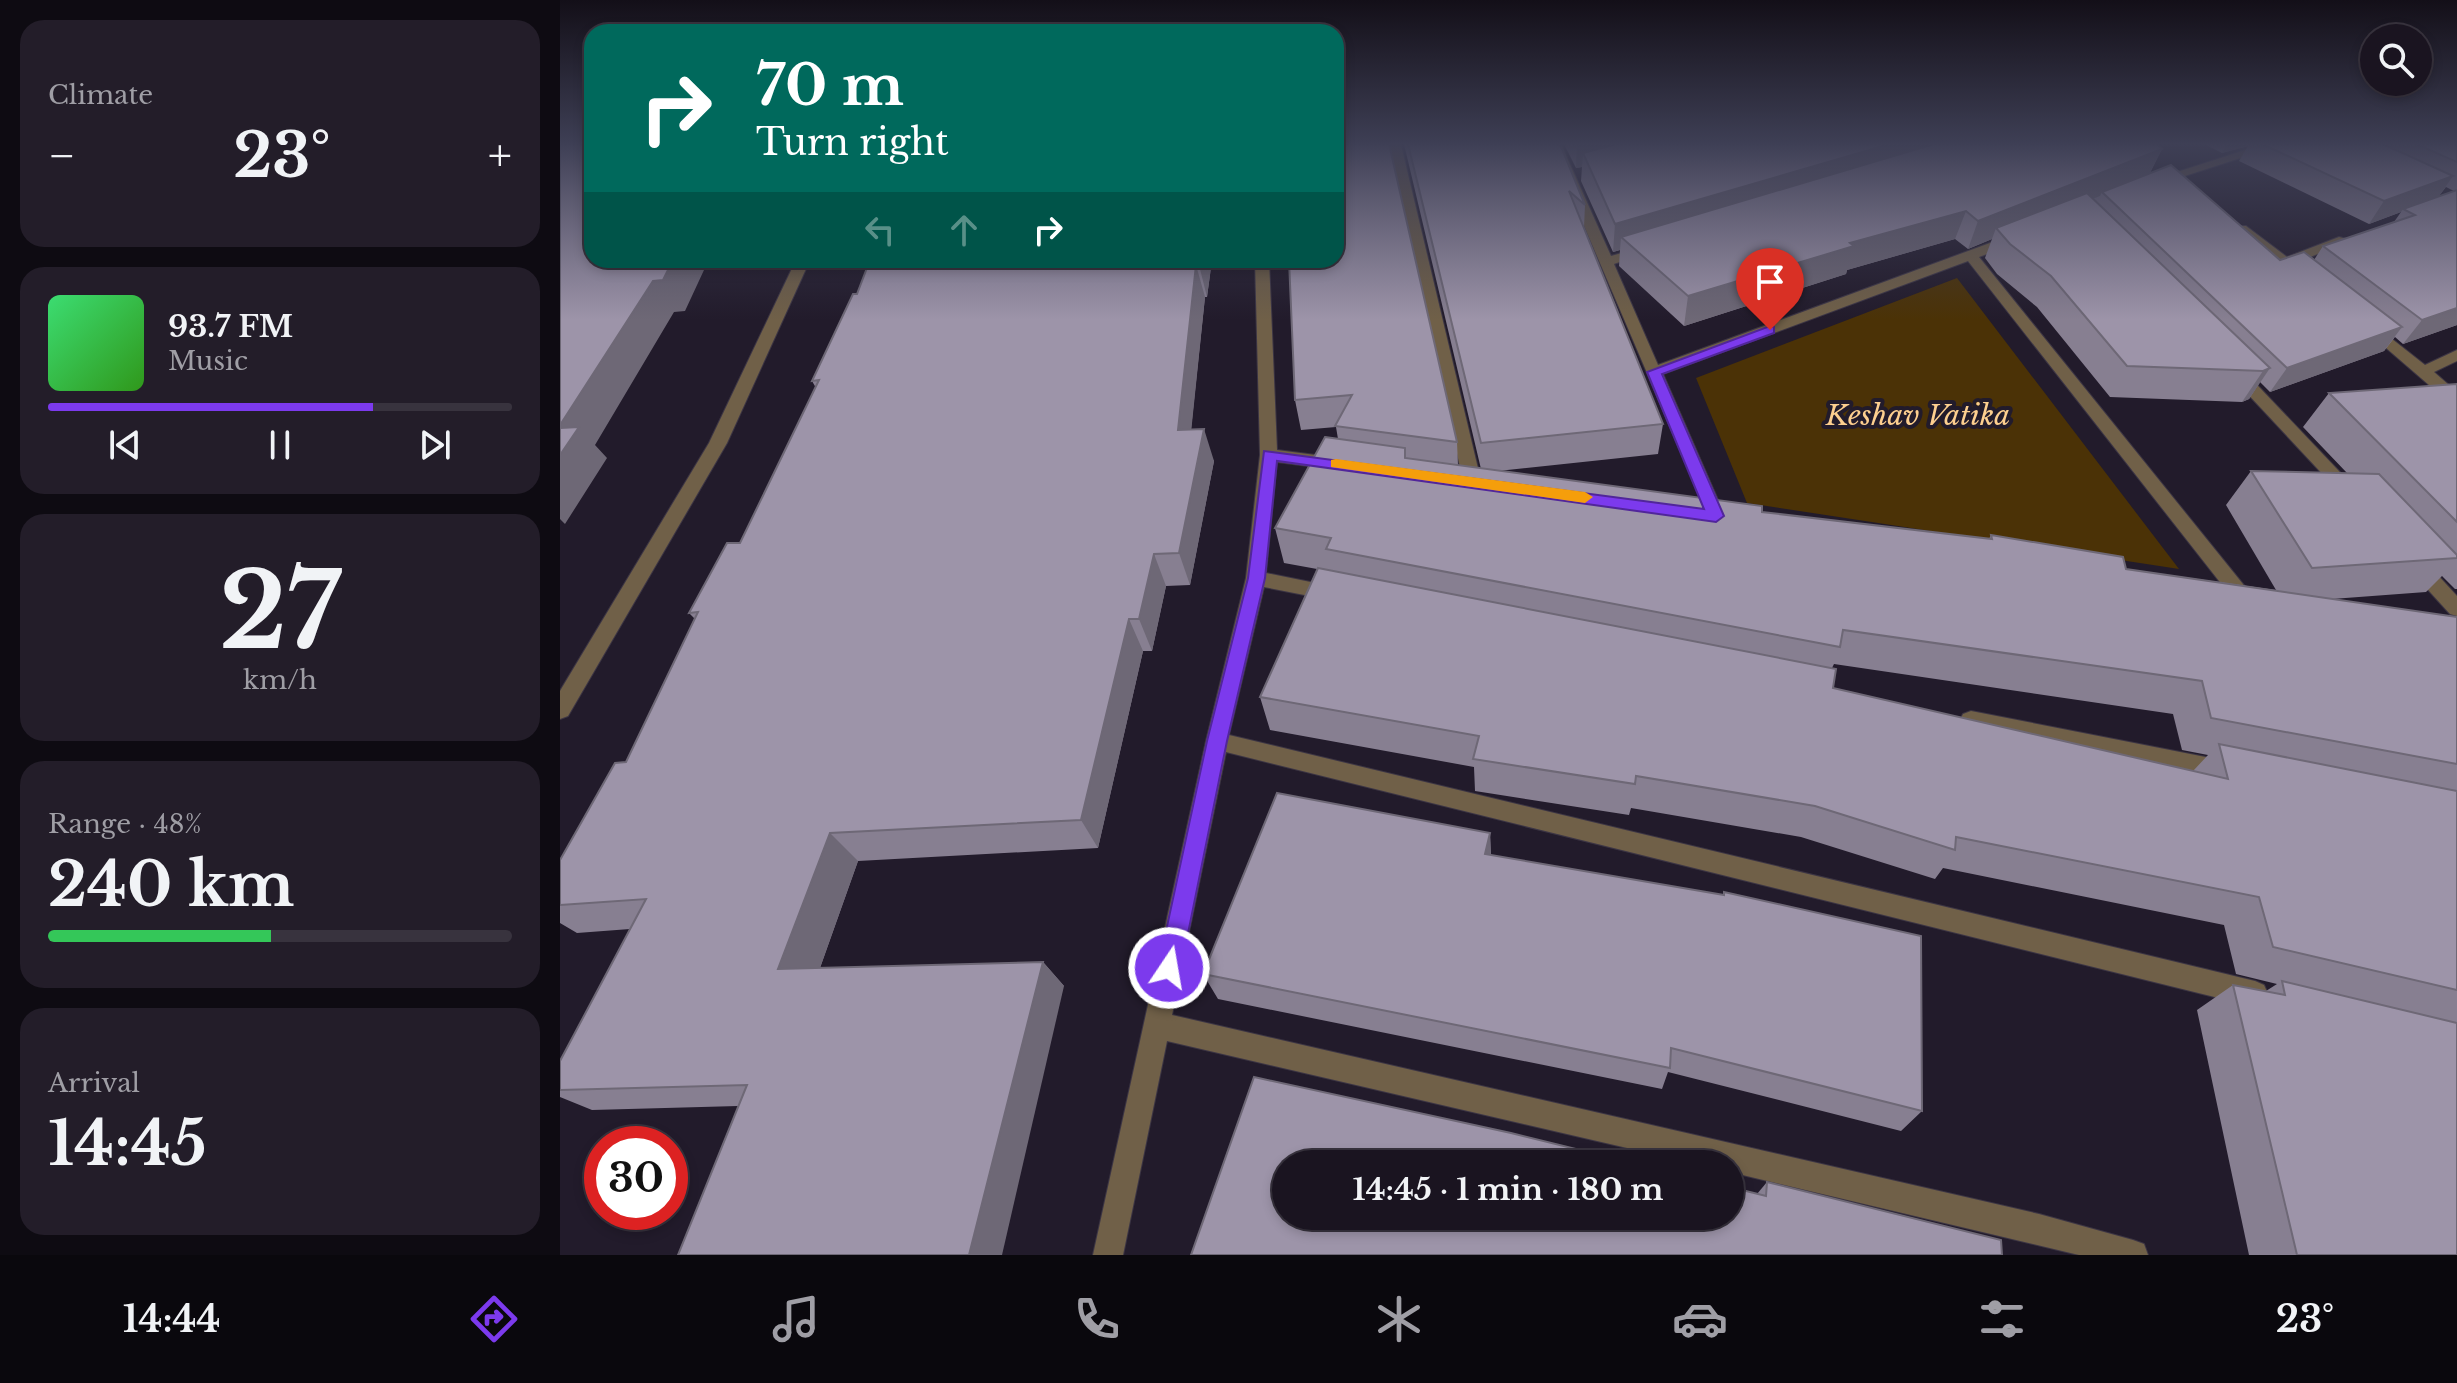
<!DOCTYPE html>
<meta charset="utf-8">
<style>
body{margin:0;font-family:"Libre Baskerville",serif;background:#231d29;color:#f1f3f6;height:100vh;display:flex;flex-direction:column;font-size:30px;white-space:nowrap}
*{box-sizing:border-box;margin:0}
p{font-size:26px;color:#9f9ea5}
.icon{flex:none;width:44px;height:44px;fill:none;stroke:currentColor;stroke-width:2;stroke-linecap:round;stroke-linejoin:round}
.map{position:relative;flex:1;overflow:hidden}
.sheet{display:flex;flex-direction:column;gap:20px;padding:20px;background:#0e0b12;width:560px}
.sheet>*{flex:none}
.hud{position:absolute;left:24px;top:24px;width:760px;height:244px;border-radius:24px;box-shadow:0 4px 12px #0003,0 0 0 2px #38333e;background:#00695c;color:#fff;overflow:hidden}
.controls{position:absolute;left:1800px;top:24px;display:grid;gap:16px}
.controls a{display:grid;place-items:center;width:72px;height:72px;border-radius:50%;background:#1a1420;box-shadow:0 4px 12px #0003,0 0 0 2px #38333e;font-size:40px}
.speed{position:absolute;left:24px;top:1126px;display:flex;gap:16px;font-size:40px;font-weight:700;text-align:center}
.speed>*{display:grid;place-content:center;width:104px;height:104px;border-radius:50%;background:#1a1420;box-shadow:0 4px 12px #0003,0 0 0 2px #38333e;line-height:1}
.speed .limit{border:12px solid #d22;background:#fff;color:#111}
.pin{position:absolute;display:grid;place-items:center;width:68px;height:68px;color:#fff;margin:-82px -34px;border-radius:50% 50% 50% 0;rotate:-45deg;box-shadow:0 0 8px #0007}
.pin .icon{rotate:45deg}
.me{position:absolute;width:88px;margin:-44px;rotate:12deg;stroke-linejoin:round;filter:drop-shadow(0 0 6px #0008)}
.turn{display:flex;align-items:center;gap:28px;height:168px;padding:0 40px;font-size:36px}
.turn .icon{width:104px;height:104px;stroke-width:2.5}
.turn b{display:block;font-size:56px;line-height:68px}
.lanes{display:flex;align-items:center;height:76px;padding:0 40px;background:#0003;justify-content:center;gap:40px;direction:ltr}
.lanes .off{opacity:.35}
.big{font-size:60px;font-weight:700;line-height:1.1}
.sheet .widget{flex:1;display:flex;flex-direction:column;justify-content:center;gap:12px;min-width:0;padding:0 28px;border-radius:24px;background:#231d29}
.sheet .dial{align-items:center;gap:0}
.dial b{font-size:104px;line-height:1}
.song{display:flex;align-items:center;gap:24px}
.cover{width:96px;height:96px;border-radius:12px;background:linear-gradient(135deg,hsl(140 70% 55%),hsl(110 70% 35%))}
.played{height:8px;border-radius:4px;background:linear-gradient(90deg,#7c3aed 70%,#38333e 70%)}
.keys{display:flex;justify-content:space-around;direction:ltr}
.heat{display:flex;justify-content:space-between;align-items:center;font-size:44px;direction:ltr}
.charge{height:12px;border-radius:6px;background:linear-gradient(90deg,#34c759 48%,#38333e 0)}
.trip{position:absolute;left:712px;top:1150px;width:472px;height:80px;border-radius:40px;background:#1a1420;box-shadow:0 4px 12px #0003,0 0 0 2px #38333e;font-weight:700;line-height:80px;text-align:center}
.tabs{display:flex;height:128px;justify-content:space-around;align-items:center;background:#0a080d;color:#9f9ea5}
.tabs .icon{width:56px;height:56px}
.tabs .current{color:#7c3aed}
.tabs b{font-size:36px;color:#f1f3f6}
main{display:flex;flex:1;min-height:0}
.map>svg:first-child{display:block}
</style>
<main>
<section class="sheet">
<div class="widget"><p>Climate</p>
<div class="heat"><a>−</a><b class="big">23°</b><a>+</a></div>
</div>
<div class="widget">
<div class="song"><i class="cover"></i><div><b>93.7 FM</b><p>Music</p></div></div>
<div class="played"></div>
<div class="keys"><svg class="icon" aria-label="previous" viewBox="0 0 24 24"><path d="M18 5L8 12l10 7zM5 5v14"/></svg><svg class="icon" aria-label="pause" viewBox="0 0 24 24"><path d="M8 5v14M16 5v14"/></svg><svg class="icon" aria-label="next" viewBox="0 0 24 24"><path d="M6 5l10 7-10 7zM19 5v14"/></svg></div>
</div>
<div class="widget dial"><b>27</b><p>km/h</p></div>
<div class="widget"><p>Range · 48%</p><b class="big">240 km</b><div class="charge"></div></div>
<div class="widget"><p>Arrival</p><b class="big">14:45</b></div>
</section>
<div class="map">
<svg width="1897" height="1255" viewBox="0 0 1897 1255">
<rect width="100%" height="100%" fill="#221b2b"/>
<!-- green -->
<path fill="#4b3206" d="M1397,278L1619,569L1187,503L1136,378Z"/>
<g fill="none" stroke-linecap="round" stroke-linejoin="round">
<defs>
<g id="minor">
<path d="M829,144L841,145L921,481L912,487L903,481Z"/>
<path d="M989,144H1001L1051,256L1083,247L1090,251L1054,264L1098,365L1449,236H1459V242L1419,257L1695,599L1698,604L1695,609H1681L1408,261L1103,374L1165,516L1162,520H1150Z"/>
<path d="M1704,144H1724L1600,184L1589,181Z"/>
<path d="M1676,226H1686L1727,257L1779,237L1791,240L1736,263L1749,274L1742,278L1676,232Z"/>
<path d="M236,260H250L167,443L8,716L0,719V691L149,443Z"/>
<path d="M695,260H709L717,450L779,458L788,464L779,470L717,462L706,573L775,587L782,589L785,594L782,599L775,601L704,587L669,735L1695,981L1704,985L1708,994L1704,1003L1695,1007L666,752L612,1015L1479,1214L1573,1240L1584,1244L1588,1255H1519L1170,1172V1164H1136L607,1041L563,1255H533L646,741L686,578L700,455Z"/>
<path d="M1808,320L1865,365L1897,350V361L1874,372L1897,392V405L1891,404L1803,328L1800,325Z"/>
<path d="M1676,367L1682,369L1795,488L1798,492L1795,496H1783L1670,375V369Z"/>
<path d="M1857,558L1864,560L1897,596V616L1890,614L1850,570L1848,565Z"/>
<path d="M1411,711L1666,761L1674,764L1677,771L1674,778L1666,781L1411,729L1403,726L1400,720L1403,714Z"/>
</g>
</defs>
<!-- minor casing -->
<use href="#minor" stroke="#3c3544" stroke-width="2"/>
<!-- minor -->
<use href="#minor" fill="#706048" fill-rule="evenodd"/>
</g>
<!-- wall -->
<g fill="#877f91" fill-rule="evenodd">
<path d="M844,144H1000L1025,205L1024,228L1103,424L1098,454L938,471L1202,512L1429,539L1431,535L1566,569L1716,590L1666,505L1691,471L1787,473L1743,427L1769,393L1897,384V589H1895L1882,576L1866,592L1772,599L1897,617V1255H1689L1637,1010L1673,985L1706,991L1717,984L1676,974L1664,925L1383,868L1375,879L1241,837L1071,808L1069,815L915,791L914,767L710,730L700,697L757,569L724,563L715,528L778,439L776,427L741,430L735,400L729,260L897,442L898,465L921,469ZM1274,664L1613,714L1622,750L1648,755L1633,771L1273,688L1272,668Z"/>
<path d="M1004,144H1597L1602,149L1590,173L1720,260H1754L1763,246L1834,222L1841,212L1809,224L1679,161L1688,146L1662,153L1644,144H1897V325L1843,344L1835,337L1824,351L1710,392L1700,382L1689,399L1682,402L1550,397L1477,307L1437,274L1425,258L1432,239L1408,249L1395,239L1287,270L1286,274L1124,326L1059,266L1060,250L1053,252L1021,181L1022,167L1016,168ZM1886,187L1894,191L1879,196Z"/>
<path d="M652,260L647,297H645L631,429L654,461L630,585L606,586L592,651H583L538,848L298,861L260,968L483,962L504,986L178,1106L32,1110L0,1097V1061L70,929L17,933L0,923V860L66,762L135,619L129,613L180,543L256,388L252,381L297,294Z"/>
<path d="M930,833L931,855L1362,1111L1341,1131L1108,1072L1102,1089L658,999L643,974Z"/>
<path d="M1207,1182L1441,1240L1197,1194Z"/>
</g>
<!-- shaded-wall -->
<g fill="#6e6876">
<path d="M1017,144H1108L1023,153L1022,167L1016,168Z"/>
<path d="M1330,144H1414L1061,237L1060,250L1053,252L1055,224Z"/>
<path d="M1667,144H1688V146L1662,153Z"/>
<path d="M1602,149L1588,176L1542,192L1540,196L1442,235L1436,228L1432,239L1408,249L1418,221Z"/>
<path d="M1893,176L1877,199L1843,209L1841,212L1809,224L1824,201Z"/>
<path d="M1406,211L1395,239L1287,270L1286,274L1124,326L1128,296L1290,243Z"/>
<path d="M113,260H163L160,268L144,270L125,311L114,312L35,445L47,458L5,524L0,519V425L93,281Z"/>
<path d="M640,260H652L647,297L639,265Z"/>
<path d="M636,265L645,297L628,462L618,430Z"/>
<path d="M1897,308V325L1843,344L1862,320Z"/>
<path d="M1842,327L1824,351L1710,392L1727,368Z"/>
<path d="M1710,368L1689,399L1682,402L1703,371Z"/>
<path d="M644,429L654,461L630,585L619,553Z"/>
<path d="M594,554L606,586L592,651L579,619Z"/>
<path d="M569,619L583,651L538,848L521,820Z"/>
<path d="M270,833L298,861L251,993L218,969Z"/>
<path d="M930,833L931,862L925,854Z"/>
<path d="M483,962L504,986L442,1255H409Z"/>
</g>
<!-- building -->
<g fill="#9d94a9" stroke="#6e6876" stroke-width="2">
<path d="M0,144H32V260H113L103,280L93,281L0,425Z"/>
<path d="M776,144H829L897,442L775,426L792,395L735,400L729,260H776Z"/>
<path d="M848,144H1000L1025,205L1009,191L1103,424L921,443Z"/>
<path d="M1056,144H1330L1055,224L1023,153Z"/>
<path d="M1374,144H1597L1602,149L1418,221L1406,211L1290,243L1294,246L1128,296L1061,237Z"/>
<path d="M1702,144H1823L1893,176L1824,201Z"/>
<path d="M1856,144H1897V162Z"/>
<path d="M1611,165L1720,260L1744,252L1842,327L1727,368L1542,192Z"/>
<path d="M1897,190V308L1862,320L1763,246L1855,215L1843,209Z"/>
<path d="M1527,193L1710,368L1703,371L1567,366L1491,276L1450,244L1436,228Z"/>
<path d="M310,260H640L639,265H636L618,430L644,429L619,553L594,554L579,619H569L521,820L270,833L218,969L483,962L409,1255H118L187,1085L0,1090V1061L86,899L0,905V860L55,763L66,762L138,612L129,613L167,543H180L259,380L252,381L293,294H297Z"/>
<path d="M1897,384V522L1769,393Z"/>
<path d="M19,427L0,455V428Z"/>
<path d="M765,437L845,448V458L1202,506V512L1432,539L1431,535L1563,557L1566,569L1897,617V764L1651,718L1642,681L1283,630L1280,647L766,549L771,538L715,528Z"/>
<path d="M1691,471L1819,474L1897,555V558L1752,568Z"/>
<path d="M758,568L1276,669L1273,688L1668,779L1659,744L1897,791V990L1713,947L1699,897L1396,837L1395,850L1255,806L1076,776L1075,784L913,759L919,736L700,697Z"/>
<path d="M717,793L930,833L925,854L1164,895V892L1361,936L1362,1111L1111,1048L1110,1068L643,974Z"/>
<path d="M1722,981L1897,1023V1255H1737L1673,985L1725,995Z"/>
<path d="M694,1077L951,1133L1077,1164H726V1216H1170V1187L1206,1196L1207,1182L1441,1240L1442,1255H631Z"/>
</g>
<!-- sky -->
<linearGradient id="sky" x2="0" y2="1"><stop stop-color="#130f18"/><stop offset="0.45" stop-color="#3e3f55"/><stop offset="1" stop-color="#3e3f55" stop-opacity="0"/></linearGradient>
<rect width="1897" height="320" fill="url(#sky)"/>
<!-- route -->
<path fill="#7c3aed" stroke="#51269a" stroke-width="2" d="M1210,326L1214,327V333L1102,374L1164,516L1156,522L717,461L705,578L667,741L621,968L618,976L609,980L601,976L598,968L647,741L688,578L704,451L1144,509L1087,372Z"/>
<!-- slow -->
<path fill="#f59e0b" d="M776,459L1025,492L1033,497L1025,503L771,467V460Z"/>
<g text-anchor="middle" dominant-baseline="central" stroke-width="8" stroke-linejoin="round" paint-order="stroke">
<!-- park labels -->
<g font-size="28" font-style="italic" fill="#fdcf8f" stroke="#221b2b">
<text x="1358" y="415">Keshav Vatika</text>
</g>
</g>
</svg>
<div class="controls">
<a><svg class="icon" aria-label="search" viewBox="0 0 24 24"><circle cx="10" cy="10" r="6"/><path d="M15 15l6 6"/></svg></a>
</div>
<div class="speed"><div class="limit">30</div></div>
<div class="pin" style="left:1210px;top:330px;background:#d93025"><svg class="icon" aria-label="arrive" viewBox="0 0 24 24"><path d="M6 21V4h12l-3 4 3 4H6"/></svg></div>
<svg class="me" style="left:609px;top:968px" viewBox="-20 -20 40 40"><circle r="17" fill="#7c3aed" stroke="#fff" stroke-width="3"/><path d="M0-11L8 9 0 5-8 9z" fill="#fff"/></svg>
<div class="trip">14:45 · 1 min · 180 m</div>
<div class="hud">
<div class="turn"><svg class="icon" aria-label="right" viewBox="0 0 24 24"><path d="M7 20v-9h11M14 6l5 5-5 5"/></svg><div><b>70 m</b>Turn right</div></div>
<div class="lanes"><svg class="icon off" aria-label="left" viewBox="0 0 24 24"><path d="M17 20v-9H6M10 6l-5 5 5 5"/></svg><svg class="icon off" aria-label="ahead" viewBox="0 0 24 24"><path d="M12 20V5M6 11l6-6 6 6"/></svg><svg class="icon" aria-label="right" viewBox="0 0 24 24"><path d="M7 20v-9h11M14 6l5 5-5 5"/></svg></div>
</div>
</div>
</main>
<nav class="tabs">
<b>14:44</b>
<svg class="icon current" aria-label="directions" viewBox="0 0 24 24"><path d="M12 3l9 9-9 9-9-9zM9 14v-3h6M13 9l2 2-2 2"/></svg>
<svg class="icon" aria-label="music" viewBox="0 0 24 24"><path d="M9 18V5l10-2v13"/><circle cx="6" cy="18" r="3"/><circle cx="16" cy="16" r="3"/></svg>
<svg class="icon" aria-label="phone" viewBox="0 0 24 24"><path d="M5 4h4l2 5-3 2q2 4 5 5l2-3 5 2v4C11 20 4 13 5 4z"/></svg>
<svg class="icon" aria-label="climate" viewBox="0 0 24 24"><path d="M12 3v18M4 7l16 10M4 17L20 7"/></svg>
<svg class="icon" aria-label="car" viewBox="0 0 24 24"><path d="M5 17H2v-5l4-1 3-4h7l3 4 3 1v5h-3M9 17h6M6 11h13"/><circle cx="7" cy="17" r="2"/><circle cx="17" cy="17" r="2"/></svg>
<svg class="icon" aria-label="filters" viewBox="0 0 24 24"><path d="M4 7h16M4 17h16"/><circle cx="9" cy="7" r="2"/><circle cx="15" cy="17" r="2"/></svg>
<b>23°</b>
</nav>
